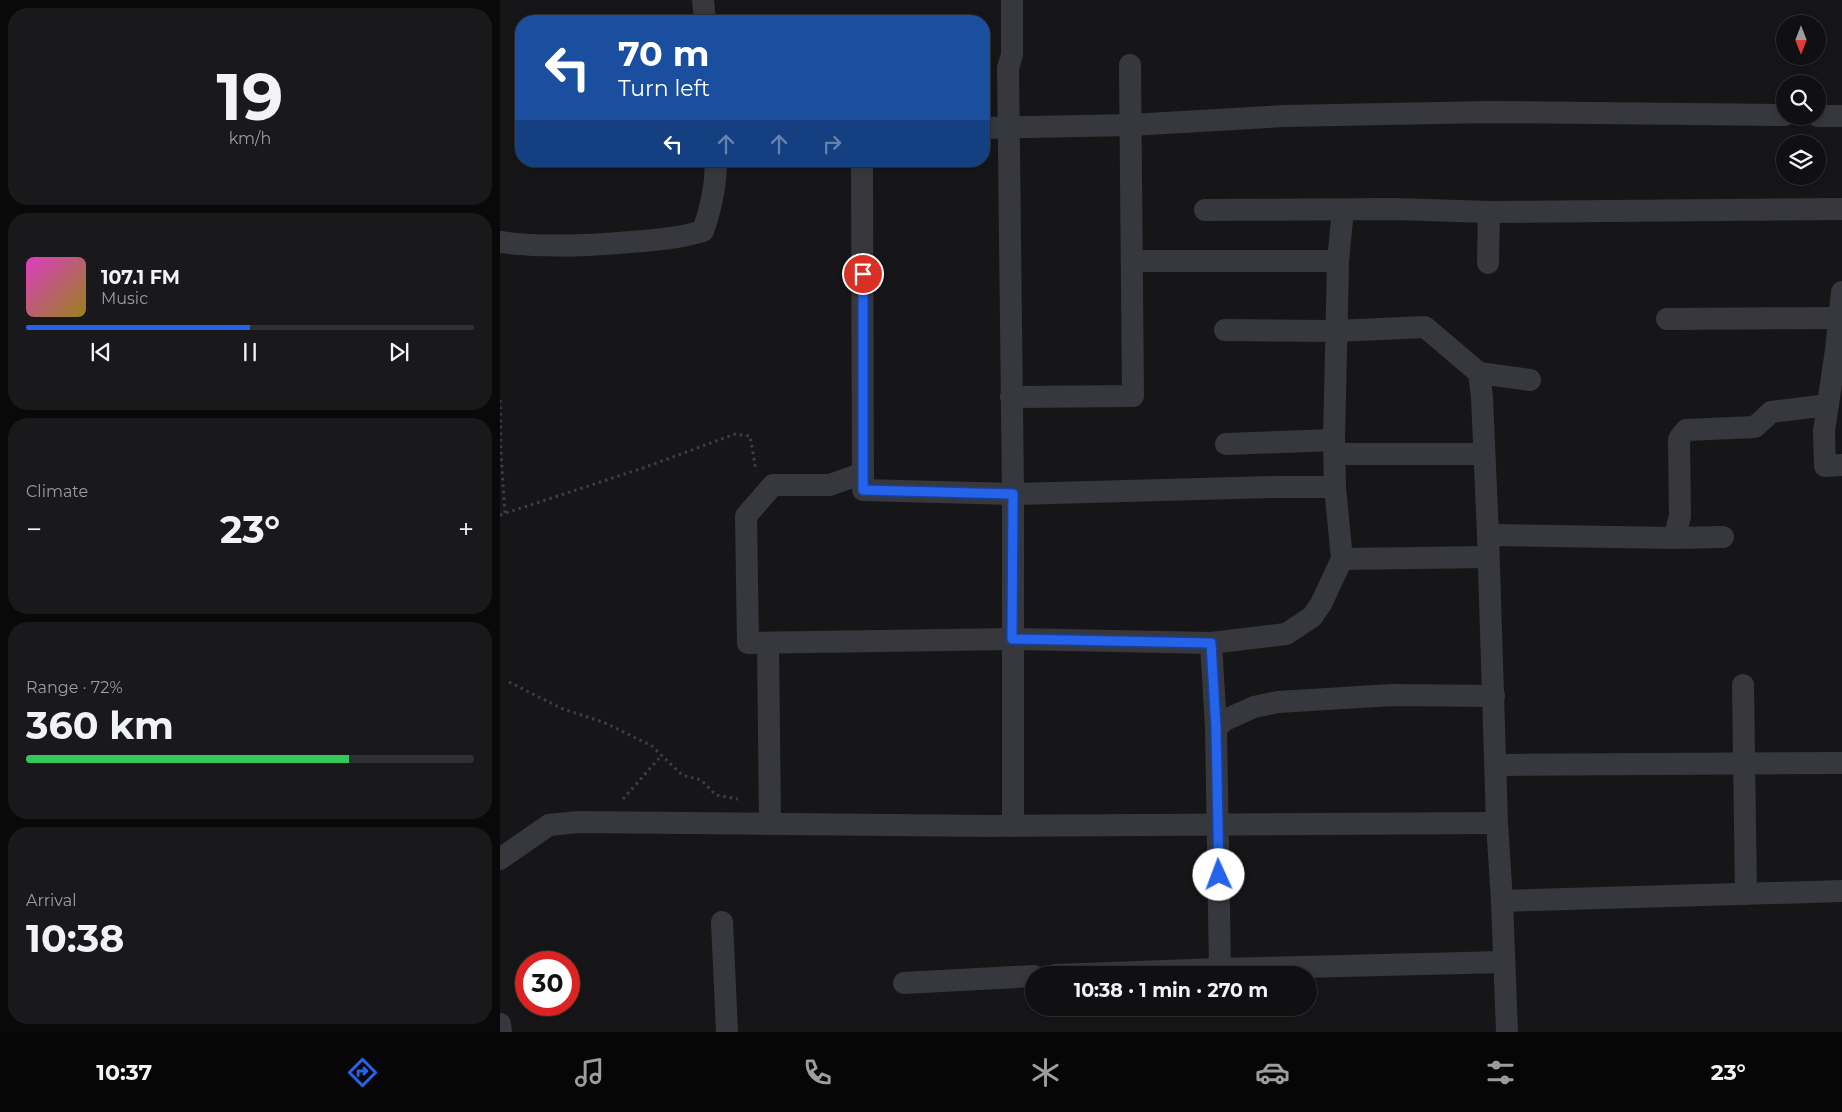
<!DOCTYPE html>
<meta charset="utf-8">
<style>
body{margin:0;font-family:Montserrat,sans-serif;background:#19191b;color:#f1f3f6;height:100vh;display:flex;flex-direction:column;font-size:19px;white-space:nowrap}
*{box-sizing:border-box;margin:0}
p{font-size:16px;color:#9c9d9f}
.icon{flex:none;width:28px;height:28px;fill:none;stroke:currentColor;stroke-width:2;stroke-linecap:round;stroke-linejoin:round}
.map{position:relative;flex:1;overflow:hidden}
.drawer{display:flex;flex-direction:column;gap:8px;padding:8px;background:#09090a;width:500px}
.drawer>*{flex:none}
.hud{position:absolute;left:15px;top:15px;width:475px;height:152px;border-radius:20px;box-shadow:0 2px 8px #0003,0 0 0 1px #303032;background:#1a4fa0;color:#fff;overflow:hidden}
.needle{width:32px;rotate:180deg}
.controls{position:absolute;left:1276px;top:15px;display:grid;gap:10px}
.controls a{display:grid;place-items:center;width:50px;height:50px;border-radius:50%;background:#101012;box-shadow:0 2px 8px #0003,0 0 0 1px #303032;font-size:25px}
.speed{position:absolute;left:15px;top:951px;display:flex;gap:10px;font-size:25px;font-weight:700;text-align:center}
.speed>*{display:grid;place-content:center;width:65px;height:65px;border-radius:50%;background:#101012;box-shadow:0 2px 8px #0003,0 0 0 1px #303032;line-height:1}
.speed .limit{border:8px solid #d22;background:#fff;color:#111}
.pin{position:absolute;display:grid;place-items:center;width:42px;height:42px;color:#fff;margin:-21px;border:2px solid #fff;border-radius:50%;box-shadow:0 1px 5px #0007}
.me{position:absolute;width:55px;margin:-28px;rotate:358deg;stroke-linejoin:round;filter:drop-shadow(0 0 4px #0008)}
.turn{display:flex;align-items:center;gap:18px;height:105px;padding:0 20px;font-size:22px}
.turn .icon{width:65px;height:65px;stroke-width:2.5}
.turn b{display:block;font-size:35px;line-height:42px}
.lanes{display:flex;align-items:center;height:48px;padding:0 20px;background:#0003;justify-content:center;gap:25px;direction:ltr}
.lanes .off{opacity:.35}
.big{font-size:38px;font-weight:700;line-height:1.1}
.drawer .tile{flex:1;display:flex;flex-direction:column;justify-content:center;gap:8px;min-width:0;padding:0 18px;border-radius:20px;background:#19191b}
.drawer .dial{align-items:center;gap:0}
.dial b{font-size:65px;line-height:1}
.song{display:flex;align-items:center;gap:15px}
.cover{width:60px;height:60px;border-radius:8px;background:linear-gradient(135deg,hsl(310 70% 55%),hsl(50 70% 35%))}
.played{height:5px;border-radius:2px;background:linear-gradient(90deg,#2563eb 50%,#303032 50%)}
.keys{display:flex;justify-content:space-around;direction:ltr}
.heat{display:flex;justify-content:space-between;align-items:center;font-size:28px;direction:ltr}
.charge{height:8px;border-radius:4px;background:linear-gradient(90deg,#34c759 72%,#303032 0)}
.trip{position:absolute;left:525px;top:966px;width:292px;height:50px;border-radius:25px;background:#101012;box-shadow:0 2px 8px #0003,0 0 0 1px #303032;font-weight:700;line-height:50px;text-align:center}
.menu{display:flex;height:80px;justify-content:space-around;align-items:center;background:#060607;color:#9c9d9f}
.menu .icon{width:35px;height:35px}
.menu .selected{color:#2563eb}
.menu b{font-size:22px;color:#f1f3f6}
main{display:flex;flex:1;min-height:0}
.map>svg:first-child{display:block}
</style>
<main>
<section class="drawer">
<div class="tile dial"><b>19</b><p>km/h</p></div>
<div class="tile">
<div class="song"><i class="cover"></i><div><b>107.1 FM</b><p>Music</p></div></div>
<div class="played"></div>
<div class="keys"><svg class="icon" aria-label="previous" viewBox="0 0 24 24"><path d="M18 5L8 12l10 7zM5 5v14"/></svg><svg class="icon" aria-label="pause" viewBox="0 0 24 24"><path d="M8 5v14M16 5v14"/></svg><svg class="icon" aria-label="next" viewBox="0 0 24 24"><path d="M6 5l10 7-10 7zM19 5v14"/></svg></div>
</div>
<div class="tile"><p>Climate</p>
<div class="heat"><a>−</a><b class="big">23°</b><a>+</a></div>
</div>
<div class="tile"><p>Range · 72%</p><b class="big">360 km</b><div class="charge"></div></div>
<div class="tile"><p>Arrival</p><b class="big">10:38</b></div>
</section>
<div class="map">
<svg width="1342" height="1032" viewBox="0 0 1342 1032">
<rect width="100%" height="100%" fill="#161618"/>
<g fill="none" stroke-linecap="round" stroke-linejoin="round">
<!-- path -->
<g stroke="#3d3f44" stroke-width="3" stroke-dasharray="2.5 4" stroke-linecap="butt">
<path d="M0,400L1,454L5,513"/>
<path d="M0,515L143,468L235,434L250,436L256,471"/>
<path d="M9,682L63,709L103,722L152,746L182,775L201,780L216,795L238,799"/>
<path d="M123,799L162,755"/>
</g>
<!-- minor -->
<g stroke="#37383d" stroke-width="22">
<path d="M203,0L205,21"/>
<path d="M512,0V55L508,68L513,494V826"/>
<path d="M1318,116H1342"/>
<path d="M484,128L631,125L784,116L989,112L1285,115"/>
<path d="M362,161L363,490L513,494L776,487H835"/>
<path d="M705,210L895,209L989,212L988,263"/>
<path d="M843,210L838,261L834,440L835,487L842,559L988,557"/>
<path d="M989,212L1342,209"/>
<path d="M0,242C44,248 87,246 131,242C155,240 180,238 203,231C211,208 216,186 216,161"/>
<path d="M632,261H838"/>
<path d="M1342,292L1336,350L1324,431L1325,466L1342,465"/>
<path d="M1167,319L1339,318"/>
<path d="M725,330L836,331L925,327L979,373L982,397L988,535L997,823L1002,901L1007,1032"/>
<path d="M979,373L1030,380"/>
<path d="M511,397L633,396L630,65"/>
<path d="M726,444L834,440"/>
<path d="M835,454H984"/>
<path d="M363,473L330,485H273L246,516L248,643L513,639L711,643L786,634L812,617L821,604L842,559"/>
<path d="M988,535L1174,538L1180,516L1179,439L1186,430L1255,427L1271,412L1328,405"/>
<path d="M1174,538L1223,537"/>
<path d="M268,643L270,824"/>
<path d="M711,643L716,728L720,969"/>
<path d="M1243,685L1246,894"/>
<path d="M716,728L725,720L754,707L778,702L892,695L994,696"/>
<path d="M996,765L1342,763"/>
<path d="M0,859L49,825L79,822L491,826L997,823"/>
<path d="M1002,901L1342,891"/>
<path d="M222,922L227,1032"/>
<path d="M555,975L720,969L1004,962"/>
<path d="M404,983L534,976"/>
<path d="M0,1024L1,1032"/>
</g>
</g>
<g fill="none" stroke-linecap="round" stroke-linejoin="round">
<defs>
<path id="route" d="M363,274V490L513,494L512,639L711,643L716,728L719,875"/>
</defs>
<!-- route casing -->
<use href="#route" stroke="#184099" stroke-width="12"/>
<!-- route -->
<use href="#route" stroke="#2563eb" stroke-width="9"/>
</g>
</svg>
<div class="controls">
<a><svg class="needle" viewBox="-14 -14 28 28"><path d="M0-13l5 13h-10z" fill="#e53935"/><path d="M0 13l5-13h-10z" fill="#9c9d9f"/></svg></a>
<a><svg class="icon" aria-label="search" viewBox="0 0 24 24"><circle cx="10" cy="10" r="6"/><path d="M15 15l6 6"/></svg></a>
<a><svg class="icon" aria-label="layers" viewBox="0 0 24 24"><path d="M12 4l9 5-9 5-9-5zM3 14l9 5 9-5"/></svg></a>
</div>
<div class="speed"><div class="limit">30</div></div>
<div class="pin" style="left:363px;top:274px;background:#d93025"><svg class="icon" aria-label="arrive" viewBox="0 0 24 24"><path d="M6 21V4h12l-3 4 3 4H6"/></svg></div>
<svg class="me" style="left:719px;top:875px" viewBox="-20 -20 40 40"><circle r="19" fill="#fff"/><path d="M0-13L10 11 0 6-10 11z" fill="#2563eb"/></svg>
<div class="trip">10:38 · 1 min · 270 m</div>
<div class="hud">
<div class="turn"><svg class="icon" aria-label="left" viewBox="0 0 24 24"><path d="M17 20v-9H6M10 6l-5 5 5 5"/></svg><div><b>70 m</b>Turn left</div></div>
<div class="lanes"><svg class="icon" aria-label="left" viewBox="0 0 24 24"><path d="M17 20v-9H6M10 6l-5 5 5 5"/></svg><svg class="icon off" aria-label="ahead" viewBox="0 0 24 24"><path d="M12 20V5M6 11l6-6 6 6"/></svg><svg class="icon off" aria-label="ahead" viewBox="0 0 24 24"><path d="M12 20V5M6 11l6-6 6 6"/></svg><svg class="icon off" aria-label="right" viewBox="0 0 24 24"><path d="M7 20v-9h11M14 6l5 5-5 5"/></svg></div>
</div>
</div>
</main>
<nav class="menu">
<b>10:37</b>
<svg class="icon selected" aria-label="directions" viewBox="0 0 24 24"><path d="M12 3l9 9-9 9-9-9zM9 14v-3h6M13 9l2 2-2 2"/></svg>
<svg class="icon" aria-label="music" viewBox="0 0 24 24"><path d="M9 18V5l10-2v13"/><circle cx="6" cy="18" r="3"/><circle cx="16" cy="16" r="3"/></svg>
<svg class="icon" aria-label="phone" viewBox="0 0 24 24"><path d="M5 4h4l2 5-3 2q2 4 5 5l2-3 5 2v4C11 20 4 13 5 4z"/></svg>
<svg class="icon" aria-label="climate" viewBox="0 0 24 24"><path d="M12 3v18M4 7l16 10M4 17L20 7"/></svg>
<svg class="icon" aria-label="car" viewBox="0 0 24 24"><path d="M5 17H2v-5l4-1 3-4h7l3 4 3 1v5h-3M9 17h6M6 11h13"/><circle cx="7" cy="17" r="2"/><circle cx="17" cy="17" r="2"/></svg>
<svg class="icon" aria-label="filters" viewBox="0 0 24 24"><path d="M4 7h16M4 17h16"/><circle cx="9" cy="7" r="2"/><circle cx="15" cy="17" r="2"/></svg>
<b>23°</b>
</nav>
